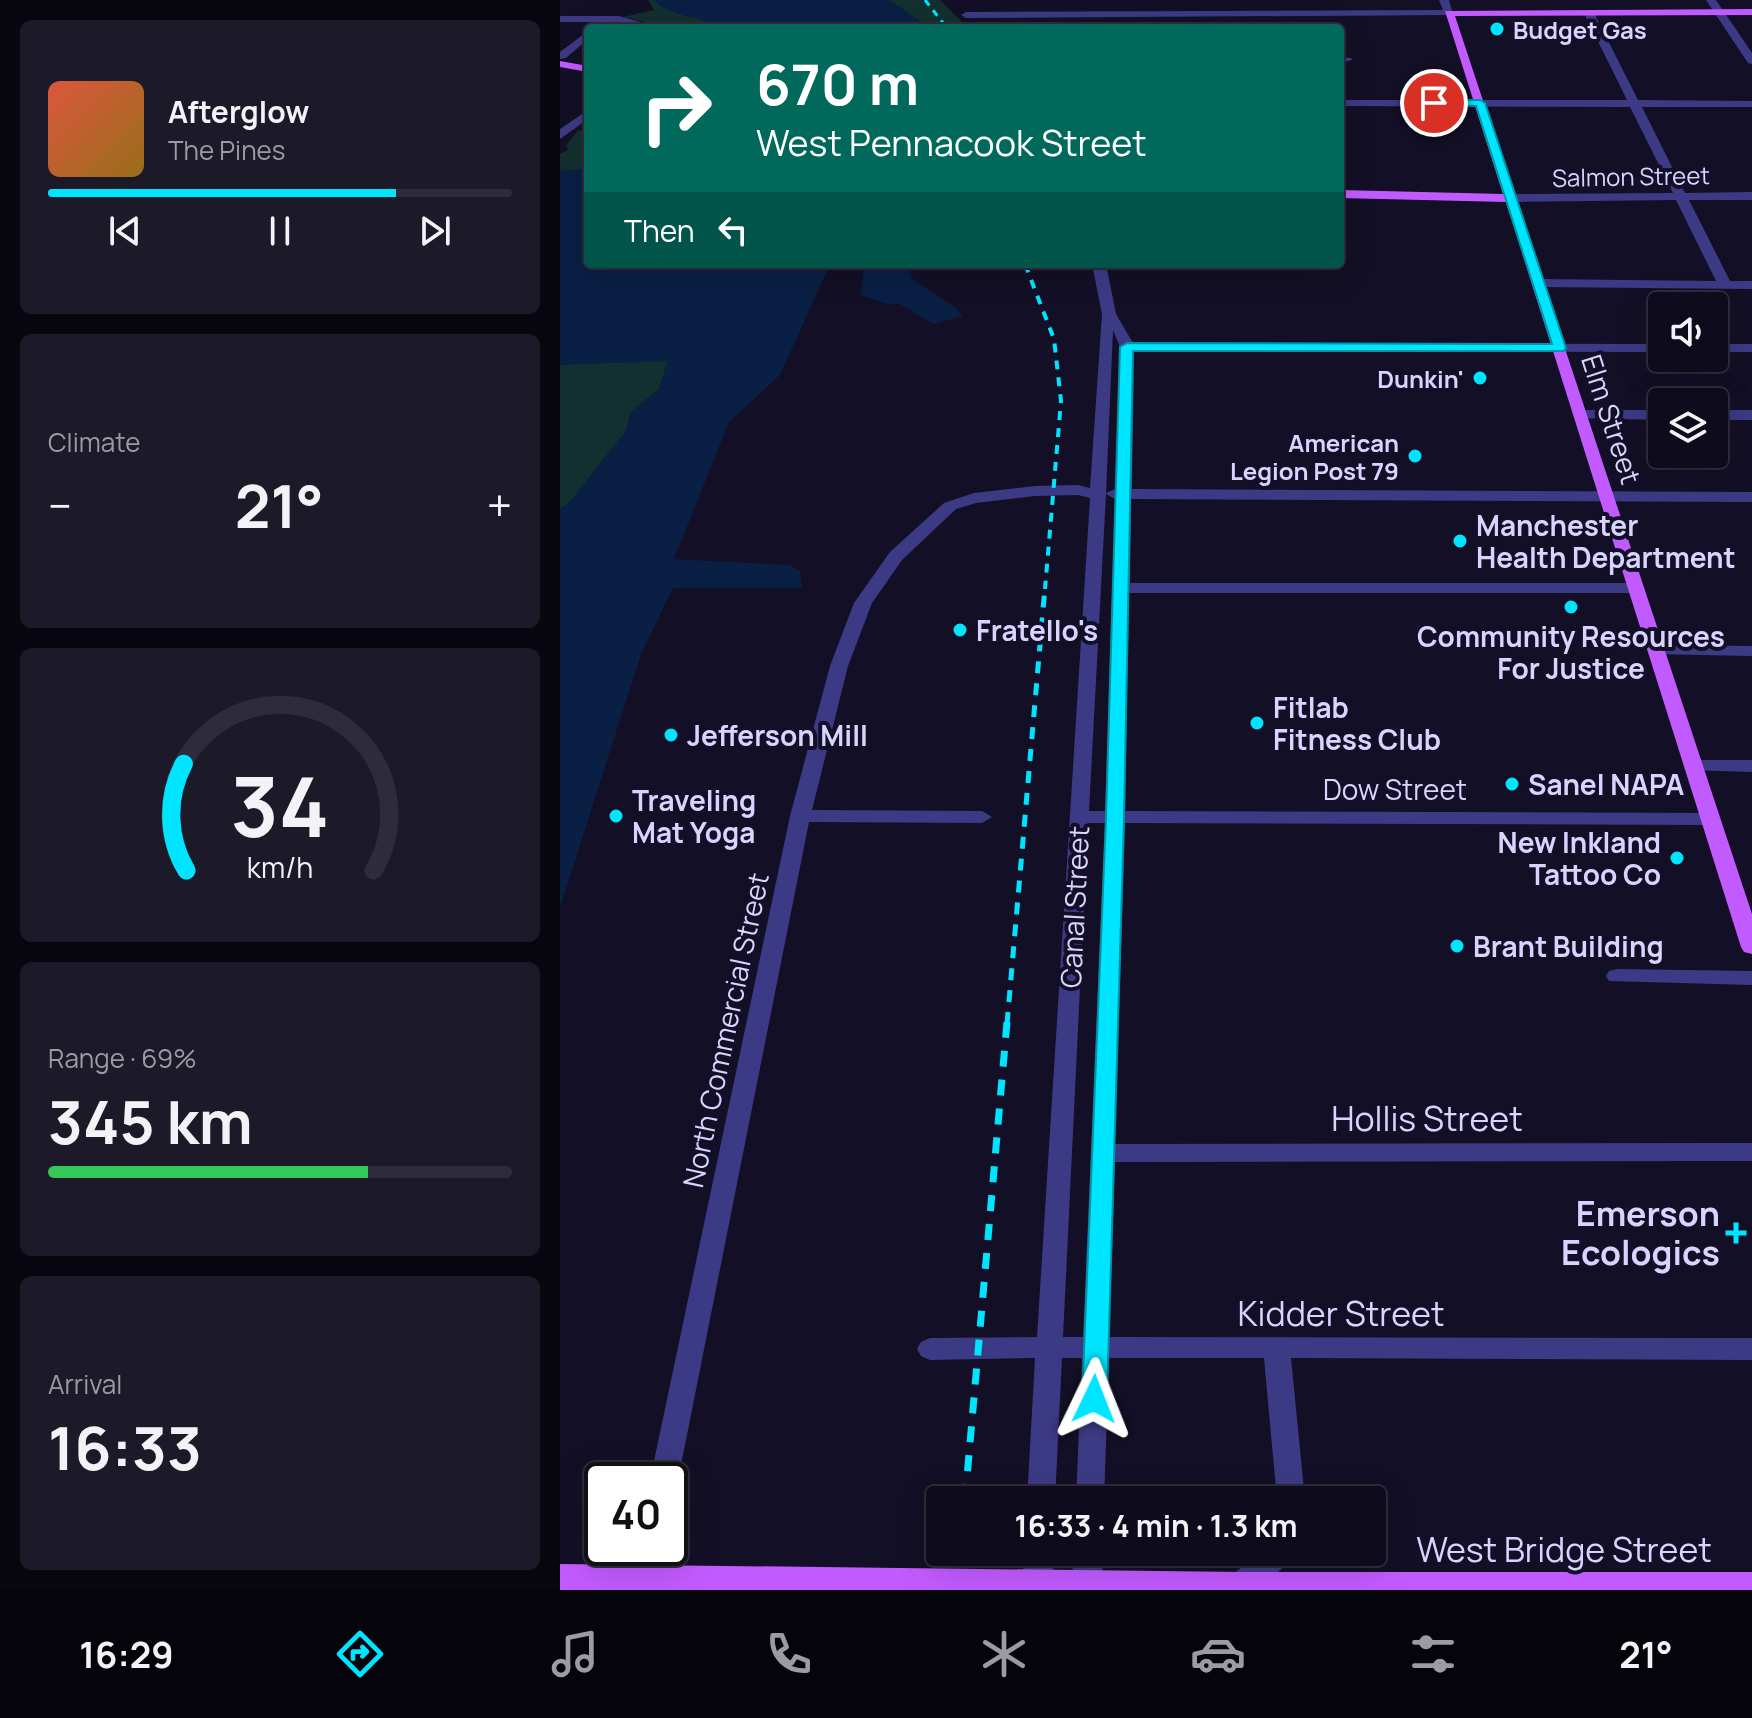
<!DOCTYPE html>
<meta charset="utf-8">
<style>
body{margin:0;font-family:Manrope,sans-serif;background:#1c1929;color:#f1f3f6;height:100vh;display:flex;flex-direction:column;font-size:30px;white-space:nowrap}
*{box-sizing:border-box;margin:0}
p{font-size:26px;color:#9b9ba3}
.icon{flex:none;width:44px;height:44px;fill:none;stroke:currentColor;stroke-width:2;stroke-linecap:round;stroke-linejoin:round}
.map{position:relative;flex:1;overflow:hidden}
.drawer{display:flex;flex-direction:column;gap:20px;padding:20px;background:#08060f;width:560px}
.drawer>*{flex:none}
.top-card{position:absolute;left:24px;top:24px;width:760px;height:244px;border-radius:8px;box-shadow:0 8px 32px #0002,0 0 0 2px #2e2b3b;background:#00695c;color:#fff;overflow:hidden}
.controls{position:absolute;left:1088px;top:292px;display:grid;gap:16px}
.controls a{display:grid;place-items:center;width:80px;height:80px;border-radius:8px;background:#0e0b1c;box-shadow:0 8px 32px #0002,0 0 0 2px #2e2b3b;font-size:40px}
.speed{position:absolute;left:24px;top:1462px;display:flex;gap:16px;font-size:40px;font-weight:700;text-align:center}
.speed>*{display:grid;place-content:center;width:104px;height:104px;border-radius:50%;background:#0e0b1c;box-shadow:0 8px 32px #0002,0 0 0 2px #2e2b3b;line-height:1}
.speed .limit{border:4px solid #111;border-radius:12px;background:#fff;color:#111}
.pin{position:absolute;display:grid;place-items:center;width:68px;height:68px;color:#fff;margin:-34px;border:4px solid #fff;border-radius:50%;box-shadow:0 2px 8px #0007}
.me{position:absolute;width:88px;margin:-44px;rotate:2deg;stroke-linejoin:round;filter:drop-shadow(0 0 6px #0008)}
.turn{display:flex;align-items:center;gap:28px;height:168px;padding:0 40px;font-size:36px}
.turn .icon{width:104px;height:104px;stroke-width:2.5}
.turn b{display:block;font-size:56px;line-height:68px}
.then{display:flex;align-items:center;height:76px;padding:0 40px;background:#0003;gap:16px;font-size:30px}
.big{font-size:60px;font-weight:700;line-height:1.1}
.drawer .tile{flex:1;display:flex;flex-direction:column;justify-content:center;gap:12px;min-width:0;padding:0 28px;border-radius:12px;background:#1c1929}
.drawer .dial{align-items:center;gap:0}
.dial svg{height:208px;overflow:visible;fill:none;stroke:#2e2b3b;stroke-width:7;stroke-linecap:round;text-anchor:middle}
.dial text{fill:#f1f3f6;stroke:none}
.song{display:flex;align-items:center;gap:24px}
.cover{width:96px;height:96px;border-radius:12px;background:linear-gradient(135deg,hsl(10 70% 55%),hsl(40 70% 35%))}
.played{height:8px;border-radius:4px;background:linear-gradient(90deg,#00e5ff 75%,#2e2b3b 75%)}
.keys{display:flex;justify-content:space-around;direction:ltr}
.heat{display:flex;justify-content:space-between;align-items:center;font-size:44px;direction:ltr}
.charge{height:12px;border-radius:6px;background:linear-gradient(90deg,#34c759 69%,#2e2b3b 0)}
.trip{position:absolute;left:366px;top:1486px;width:460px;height:80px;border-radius:8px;background:#0e0b1c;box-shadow:0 8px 32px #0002,0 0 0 2px #2e2b3b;font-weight:700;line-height:80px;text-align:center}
.tabs{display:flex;height:128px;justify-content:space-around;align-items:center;background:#06040b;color:#9b9ba3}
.tabs .icon{width:56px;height:56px}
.tabs .on{color:#00e5ff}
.tabs b{font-size:36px;color:#f1f3f6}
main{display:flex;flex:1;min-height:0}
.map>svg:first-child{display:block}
</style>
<main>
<section class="drawer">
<div class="tile">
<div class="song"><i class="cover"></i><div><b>Afterglow</b><p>The Pines</p></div></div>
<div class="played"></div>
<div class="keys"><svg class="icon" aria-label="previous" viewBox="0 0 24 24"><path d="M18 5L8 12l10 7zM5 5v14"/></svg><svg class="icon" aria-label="pause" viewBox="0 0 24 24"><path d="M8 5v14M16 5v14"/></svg><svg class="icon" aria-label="next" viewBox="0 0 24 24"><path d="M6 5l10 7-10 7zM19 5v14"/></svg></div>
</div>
<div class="tile"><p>Climate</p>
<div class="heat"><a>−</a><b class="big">21°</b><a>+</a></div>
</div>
<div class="tile dial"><svg viewBox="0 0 100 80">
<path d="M14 69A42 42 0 1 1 86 69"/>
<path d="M14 69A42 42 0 0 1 13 28" stroke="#00e5ff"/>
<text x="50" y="56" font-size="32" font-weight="700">34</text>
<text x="50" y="72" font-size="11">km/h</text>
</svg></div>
<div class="tile"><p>Range · 69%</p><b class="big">345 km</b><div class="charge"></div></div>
<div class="tile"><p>Arrival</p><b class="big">16:33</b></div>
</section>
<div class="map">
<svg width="1192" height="1590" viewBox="0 0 1192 1590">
<rect width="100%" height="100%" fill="#130f26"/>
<!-- green -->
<g fill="#12302f">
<path d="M88,0H94C113,19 141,14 163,28H112L63,17L94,10Z"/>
<path d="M329,0H380L408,28H369Z"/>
<path d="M18,130L28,131V169L0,171V154L10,149L5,147Z"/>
<path d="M63,360L108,361L99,389L71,412L66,431L9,503L0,509V365Z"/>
</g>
<!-- water -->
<g fill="#0a1f44">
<path d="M94,0H329L369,28H163C141,14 113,19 94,0Z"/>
<path d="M28,169V264H270L220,375L169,422L114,559L230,565L240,571L242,588H113L81,654L0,908V509L9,503L66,431L71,412L99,389L108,361L0,365V171Z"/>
<path d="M305,264H349L352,279L395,307L403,316L373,324L340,304H327L300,295Z"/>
</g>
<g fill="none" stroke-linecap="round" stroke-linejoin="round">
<!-- minor -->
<g fill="#3d3a85" fill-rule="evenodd">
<path d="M879,0H889L893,15L406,18L401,15L406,12L883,10Z"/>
<path d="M1146,0H1156L1192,53V64L1188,63Z"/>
<path d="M1029,10L1034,13L1078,100L1192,101V107H1082L1125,193L1192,192V200H1129L1170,281H1192V289L979,287L972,283L979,279L1156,281L1116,200L951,202L945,198L951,194L1113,193L1070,107L780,106V100H1067L1024,13Z"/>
<path d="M0,16H59L101,28H83L59,22H0Z"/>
<path d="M28,31V39L6,58L0,59V52Z"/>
<path d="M780,57L791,58L792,60L780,63Z"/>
<path d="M28,110V119L0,139V129Z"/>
<path d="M532,264H546L556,314L573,343L1102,344V352L574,351L572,489L1192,492V502L571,499L570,583H1076L1085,588L1076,593H569L565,811L1150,813L1160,819L1150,825L565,823L555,1144L1192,1143V1161L555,1162L549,1337L1192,1338V1360L731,1358L745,1500H717L704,1358H549L544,1500H516L522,1358H502L495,1500H467L475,1358L370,1360L361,1356L357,1349L361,1342L370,1338L477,1337L530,498L518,495L475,496L416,503L396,509L342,560L312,603L288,666L252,810L422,811L432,817L422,823L249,822L118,1480L110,1490V1480H90L230,816L270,666L294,603L330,552L384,503L414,493L475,486L518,485L530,488L542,314ZM553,330L560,347L555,489L546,493ZM546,494L555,499L545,811H529ZM528,823H545L523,1337H503Z"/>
<rect x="1154" y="344" width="38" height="8"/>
<path d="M1021,410H1102V420L1016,418V412Z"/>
<rect x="1154" y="410" width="38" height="10"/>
<path d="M1096,645L1192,646V656L1090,654L1087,650Z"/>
<path d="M1134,760H1192V772L1127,770L1124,766Z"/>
<path d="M1057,969L1192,971V985L1049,981L1046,976L1049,971Z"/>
<path d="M75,1548H105L97,1590H67Z"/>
<path d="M464,1552H494L492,1590H462Z"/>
<path d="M513,1552H543L542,1590H512Z"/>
<path d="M700,1552H736L731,1561L696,1590H669L666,1585L671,1576Z"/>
</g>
<!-- major -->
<g fill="#c25bff" fill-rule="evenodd">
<path d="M1192,9V15L895,16L1192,914V954L1184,952L1181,947L946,202L780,198V190L943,194L885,11Z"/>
<path d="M0,61L28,66V72L0,67Z"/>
<path d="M681,1572H1192V1590H669L666,1585L671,1576Z"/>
</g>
<!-- rail-far3 -->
<path stroke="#00e5ff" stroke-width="3" stroke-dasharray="7 6" stroke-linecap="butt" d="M365,0L387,28"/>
<!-- rail-far2 -->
<path stroke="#00e5ff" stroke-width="4" stroke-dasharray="9 8" stroke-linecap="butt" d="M465,264L494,339L501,401L485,589"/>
<!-- rail-far1 -->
<path stroke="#00e5ff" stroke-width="5" stroke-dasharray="12 10" stroke-linecap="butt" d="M447,1024L485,587"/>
<!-- rail -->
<g stroke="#00e5ff" stroke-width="7" stroke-dasharray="16 13" stroke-linecap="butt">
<path d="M405,1500L447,1022"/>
<path d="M397,1590L401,1552"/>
</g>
<!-- major-bridge -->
<path stroke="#c25bff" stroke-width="26" d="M0,1577L681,1585"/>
</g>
<!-- route -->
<path fill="#00e5ff" stroke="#0095a6" stroke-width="2" d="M874,100H920L925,103L1006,348L1004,351H573L564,818L547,1399L543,1407L534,1409L525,1407L522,1399L546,818L560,347L567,343L992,344L916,106L870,105L869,103Z"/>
<!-- markers -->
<g fill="#00e5ff" stroke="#130f26" stroke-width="3">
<circle cx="937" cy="29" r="8"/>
<circle cx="920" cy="378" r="8"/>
<circle cx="855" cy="456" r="8"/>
<circle cx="900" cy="541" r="8"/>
<circle cx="1011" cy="607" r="8"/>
<circle cx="400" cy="630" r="8"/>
<circle cx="697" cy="723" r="8"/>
<circle cx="111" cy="735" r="8"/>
<circle cx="952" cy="784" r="8"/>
<circle cx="56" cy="816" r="8"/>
<circle cx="1117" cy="858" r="8"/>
<circle cx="897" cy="946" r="8"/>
<path d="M1172 1221h8v8h8v8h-8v8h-8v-8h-8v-8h8z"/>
</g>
<g text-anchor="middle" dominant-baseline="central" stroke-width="8" stroke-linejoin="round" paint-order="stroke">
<!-- far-poi labels -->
<g font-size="24" font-weight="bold" fill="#d9d4ff" stroke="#130f26" text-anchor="end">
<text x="953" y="29" text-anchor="start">Budget Gas</text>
<text x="904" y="378">Dunkin'</text>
<text x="839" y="442">American<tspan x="839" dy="28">Legion Post 79</tspan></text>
</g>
<!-- far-street labels -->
<g font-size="24" fill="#d9d4ff" stroke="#130f26">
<text transform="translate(1071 176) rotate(-1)">Salmon Street</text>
</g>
<!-- street labels -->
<g font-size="28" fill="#d9d4ff" stroke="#130f26">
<text transform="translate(1052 419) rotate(72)">Elm Street</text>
<text x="835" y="789">Dow Street</text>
<text transform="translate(514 907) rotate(-87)">Canal Street</text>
<text transform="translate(165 1030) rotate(-78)">North Commercial Street</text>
</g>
<!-- poi labels -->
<g font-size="28" font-weight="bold" fill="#d9d4ff" stroke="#130f26" text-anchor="start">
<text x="916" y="525">Manchester<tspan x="916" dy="32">Health Department</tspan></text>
<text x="416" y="630">Fratello's</text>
<text x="1011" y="636" text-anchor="middle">Community Resources<tspan x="1011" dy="32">For Justice</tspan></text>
<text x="713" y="707">Fitlab<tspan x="713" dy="32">Fitness Club</tspan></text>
<text x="127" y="735">Jefferson Mill</text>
<text x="968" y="784">Sanel NAPA</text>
<text x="72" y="800">Traveling<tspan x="72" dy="32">Mat Yoga</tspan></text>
<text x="1101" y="842" text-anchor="end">New Inkland<tspan x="1101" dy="32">Tattoo Co</tspan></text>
<text x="913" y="946">Brant Building</text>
</g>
<!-- near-street labels -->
<g font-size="34" fill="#d9d4ff" stroke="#130f26">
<text x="867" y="1118">Hollis Street</text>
<text x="781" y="1313">Kidder Street</text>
<text x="1004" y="1549">West Bridge Street</text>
</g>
<!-- near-poi labels -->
<g font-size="34" font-weight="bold" fill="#d9d4ff" stroke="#130f26" text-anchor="end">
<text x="1160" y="1213">Emerson<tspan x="1160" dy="39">Ecologics</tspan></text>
</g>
</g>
</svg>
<div class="controls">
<a><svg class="icon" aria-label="sound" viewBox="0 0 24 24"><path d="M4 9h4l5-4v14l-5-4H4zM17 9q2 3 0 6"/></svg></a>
<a><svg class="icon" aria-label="layers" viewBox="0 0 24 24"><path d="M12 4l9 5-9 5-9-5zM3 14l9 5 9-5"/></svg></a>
</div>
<div class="speed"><div class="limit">40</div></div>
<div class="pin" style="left:874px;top:103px;background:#d93025"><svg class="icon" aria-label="arrive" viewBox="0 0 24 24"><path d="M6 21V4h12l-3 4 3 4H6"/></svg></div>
<svg class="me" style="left:534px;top:1399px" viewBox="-20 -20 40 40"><path d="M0-17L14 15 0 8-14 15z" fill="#00e5ff" stroke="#fff" stroke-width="4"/></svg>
<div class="trip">16:33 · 4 min · 1.3 km</div>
<div class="top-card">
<div class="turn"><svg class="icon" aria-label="right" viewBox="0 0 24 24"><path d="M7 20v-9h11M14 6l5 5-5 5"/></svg><div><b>670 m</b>West Pennacook Street</div></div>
<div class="then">Then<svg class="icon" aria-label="left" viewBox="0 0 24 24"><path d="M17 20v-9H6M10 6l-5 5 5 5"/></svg></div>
</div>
</div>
</main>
<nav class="tabs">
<b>16:29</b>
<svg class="icon on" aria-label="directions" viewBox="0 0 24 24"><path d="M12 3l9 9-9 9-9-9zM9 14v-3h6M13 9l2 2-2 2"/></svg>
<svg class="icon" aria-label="music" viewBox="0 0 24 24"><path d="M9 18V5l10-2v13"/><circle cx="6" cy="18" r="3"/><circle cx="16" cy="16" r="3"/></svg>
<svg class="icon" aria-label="phone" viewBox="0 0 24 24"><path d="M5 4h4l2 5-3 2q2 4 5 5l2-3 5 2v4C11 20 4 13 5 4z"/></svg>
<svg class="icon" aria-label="climate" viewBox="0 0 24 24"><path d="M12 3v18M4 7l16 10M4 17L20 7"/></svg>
<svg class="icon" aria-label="car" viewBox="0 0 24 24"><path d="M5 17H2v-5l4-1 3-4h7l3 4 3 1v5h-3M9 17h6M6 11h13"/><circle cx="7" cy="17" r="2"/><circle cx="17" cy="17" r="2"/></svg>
<svg class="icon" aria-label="filters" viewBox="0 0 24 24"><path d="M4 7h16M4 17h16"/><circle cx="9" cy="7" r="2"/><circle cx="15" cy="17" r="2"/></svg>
<b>21°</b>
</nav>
